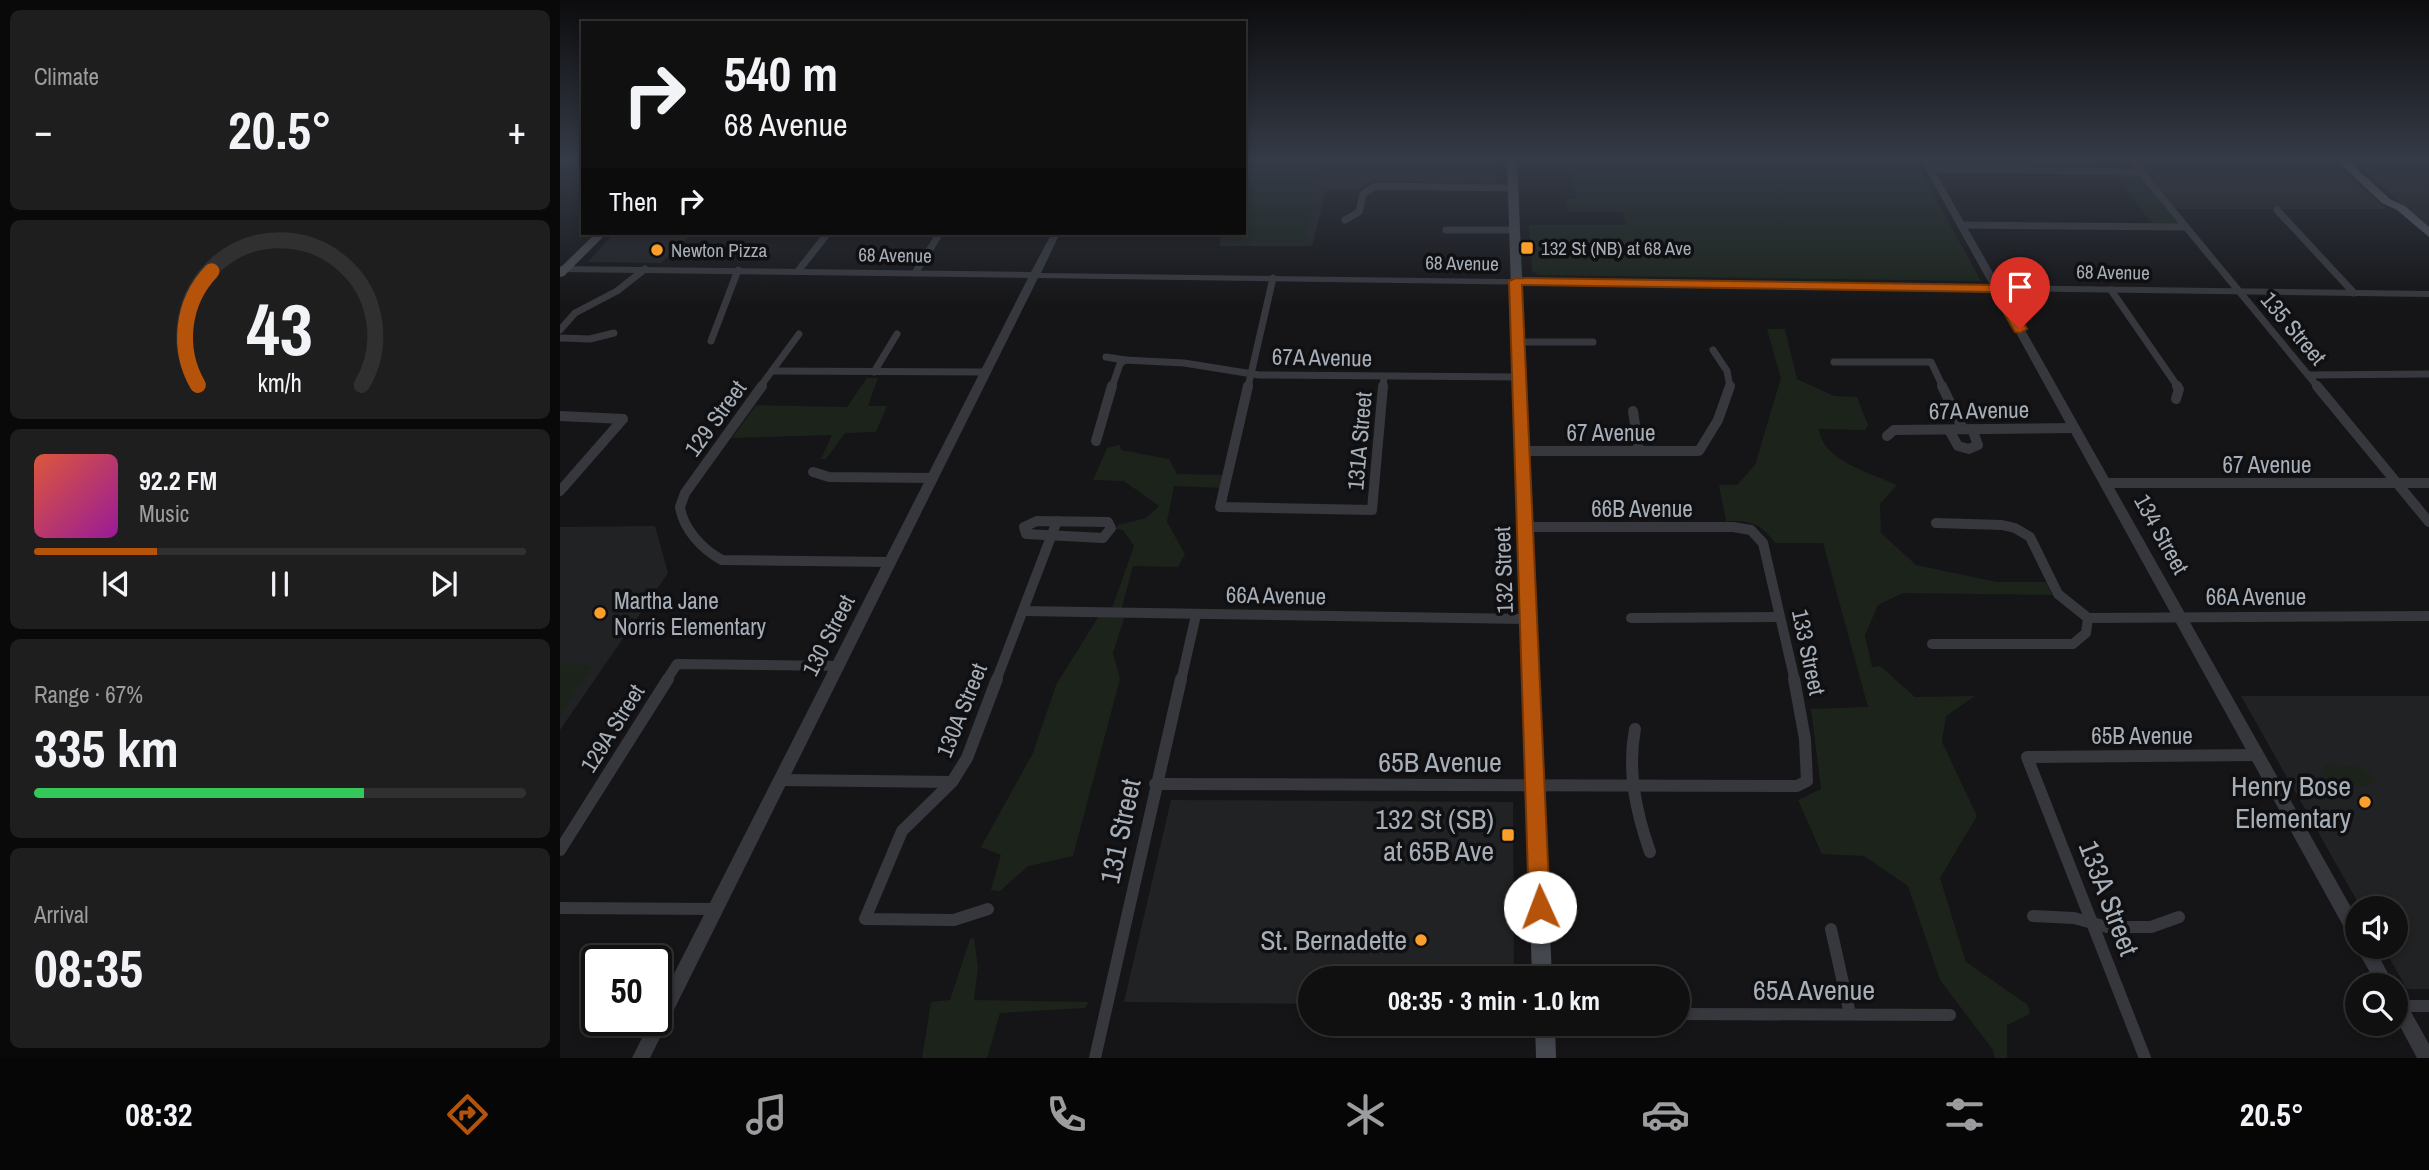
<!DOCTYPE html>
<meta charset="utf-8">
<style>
body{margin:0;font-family:"Archivo Narrow",sans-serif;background:#1e1e1f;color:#f1f3f6;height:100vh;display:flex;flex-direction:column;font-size:26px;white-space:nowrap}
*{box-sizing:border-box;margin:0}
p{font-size:23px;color:#9c9d9f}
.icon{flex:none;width:38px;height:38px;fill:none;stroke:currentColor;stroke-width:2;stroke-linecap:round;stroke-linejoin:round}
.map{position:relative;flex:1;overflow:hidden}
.panel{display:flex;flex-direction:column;gap:10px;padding:10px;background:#090909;width:560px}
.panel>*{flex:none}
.top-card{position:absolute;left:21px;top:21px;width:665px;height:214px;border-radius:0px;box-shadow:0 4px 10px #0003,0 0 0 2px #303031;background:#101011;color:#f1f3f6;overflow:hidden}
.buttons{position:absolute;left:1785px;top:896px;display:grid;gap:14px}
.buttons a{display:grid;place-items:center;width:63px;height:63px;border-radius:50%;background:#101011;box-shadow:0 4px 10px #0003,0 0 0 2px #303031;font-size:35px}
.speed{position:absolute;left:21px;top:945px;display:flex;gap:14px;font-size:35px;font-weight:700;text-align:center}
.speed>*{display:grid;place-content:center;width:91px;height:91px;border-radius:50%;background:#101011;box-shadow:0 4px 10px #0003,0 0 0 2px #303031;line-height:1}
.speed .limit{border:4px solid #111;border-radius:10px;background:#fff;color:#111}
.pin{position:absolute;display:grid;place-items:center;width:60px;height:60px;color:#fff;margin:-72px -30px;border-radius:50% 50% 50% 0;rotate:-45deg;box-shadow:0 0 7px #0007}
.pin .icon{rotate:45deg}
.me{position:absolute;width:77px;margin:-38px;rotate:358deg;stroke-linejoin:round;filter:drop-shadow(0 0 5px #0008)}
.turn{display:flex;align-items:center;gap:24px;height:147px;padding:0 28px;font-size:32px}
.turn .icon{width:91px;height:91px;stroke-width:2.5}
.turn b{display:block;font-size:49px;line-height:60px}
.then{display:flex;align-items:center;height:66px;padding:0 28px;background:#0003;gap:14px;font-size:26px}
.big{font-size:52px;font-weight:700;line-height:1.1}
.panel .card{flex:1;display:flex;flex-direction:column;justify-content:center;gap:10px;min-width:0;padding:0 24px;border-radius:10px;background:#1e1e1f}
.panel .dial{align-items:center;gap:0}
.dial svg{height:182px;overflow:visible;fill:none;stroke:#303031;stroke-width:7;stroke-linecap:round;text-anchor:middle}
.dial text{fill:#f1f3f6;stroke:none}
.song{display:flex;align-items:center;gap:21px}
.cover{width:84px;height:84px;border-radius:10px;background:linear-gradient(135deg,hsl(10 70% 55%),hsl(300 70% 35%))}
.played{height:7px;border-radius:4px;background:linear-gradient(90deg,#b45309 25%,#303031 25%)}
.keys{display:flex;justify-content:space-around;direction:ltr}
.heat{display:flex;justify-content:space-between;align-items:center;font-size:38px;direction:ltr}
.charge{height:10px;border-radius:5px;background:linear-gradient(90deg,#34c759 67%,#303031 0)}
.trip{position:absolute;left:738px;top:966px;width:392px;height:70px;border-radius:35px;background:#101011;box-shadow:0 4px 10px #0003,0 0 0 2px #303031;font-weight:700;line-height:70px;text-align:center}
.tab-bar{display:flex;height:112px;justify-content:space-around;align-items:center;background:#060607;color:#9c9d9f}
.tab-bar .icon{width:49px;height:49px}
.tab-bar .selected{color:#b45309}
.tab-bar b{font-size:32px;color:#f1f3f6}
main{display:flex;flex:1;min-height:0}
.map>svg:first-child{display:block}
</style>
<main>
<section class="panel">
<div class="card"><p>Climate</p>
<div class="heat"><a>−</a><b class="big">20.5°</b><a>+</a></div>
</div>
<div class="card dial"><svg viewBox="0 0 100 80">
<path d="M14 69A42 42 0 1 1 86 69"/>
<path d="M14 69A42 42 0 0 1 20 19" stroke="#b45309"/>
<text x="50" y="56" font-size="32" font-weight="700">43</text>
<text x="50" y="72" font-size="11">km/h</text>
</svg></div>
<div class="card">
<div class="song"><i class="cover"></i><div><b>92.2 FM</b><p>Music</p></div></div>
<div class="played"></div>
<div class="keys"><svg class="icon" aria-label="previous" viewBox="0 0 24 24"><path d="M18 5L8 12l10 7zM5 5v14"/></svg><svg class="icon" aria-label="pause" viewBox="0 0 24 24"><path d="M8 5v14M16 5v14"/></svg><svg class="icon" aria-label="next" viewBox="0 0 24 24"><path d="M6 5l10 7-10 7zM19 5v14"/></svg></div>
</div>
<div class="card"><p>Range · 67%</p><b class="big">335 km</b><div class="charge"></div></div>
<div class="card"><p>Arrival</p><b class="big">08:35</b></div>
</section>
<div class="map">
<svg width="1869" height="1058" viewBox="0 0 1869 1058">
<rect width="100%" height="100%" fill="#151517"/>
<!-- built -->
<g fill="#212224">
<path d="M684,159H936V183L819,181L808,182L796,190H766L752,246H659L662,233H684Z"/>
<path d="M1576,159H1768L1828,209H1613Z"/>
<path d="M1793,159H1869V230Z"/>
<path d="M54,233H133L101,263L28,262Z"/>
<path d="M95,526L108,573L0,730V527Z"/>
<path d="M1681,696H1869V989H1847L1823,947H1836V908H1801Z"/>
<path d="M611,800L953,802L954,978H751V1004L564,1002Z"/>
</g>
<!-- green -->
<g fill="#1b231b">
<path d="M965,159H1354L1421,281L978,275L972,271L969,225H1066L1063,212H1007L1006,199L1016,198L1013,174L966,173Z"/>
<path d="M1553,172L1578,173L1621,226H1594Z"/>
<path d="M689,174H759L745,241H669L671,233H684V191Z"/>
<path d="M1207,329H1225L1237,379L1274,396L1297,397L1308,425L1305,430L1259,429C1262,461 1312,473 1337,485L1320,504L1321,533L1356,565L1437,582H1486L1492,595L1343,593L1318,605L1305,635L1312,667L1320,666L1355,697L1415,696L1386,716L1382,742L1417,816L1380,878L1406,962L1468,1005L1470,1014L1447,1025V1058H1435L1433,1050L1380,980L1348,886L1304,856L1262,854L1238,800L1261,789L1251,709L1308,707L1263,543H1215C1200,522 1190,521 1166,521L1159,485H1177L1195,465L1221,378Z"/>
<path d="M307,378H318L308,406H327L316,432L285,433L266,459H261L272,435L172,438L196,405L287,407Z"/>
<path d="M560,445L561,450L609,459L617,474L667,475L665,488L614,486L607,522L625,554L618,567L573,566L561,611L566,612L553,653L560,679L513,856L468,866L440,891L431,890L441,855L421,847L473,753L496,685L542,611H551L574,546L563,530L556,529L558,525L586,518L599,506L564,481L533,480L547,448Z"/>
<path d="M0,665H33L0,714Z"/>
<path d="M1767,764C1789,767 1805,763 1817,783L1779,789L1769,782L1762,769Z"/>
<path d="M414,938L418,968L414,1000L529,1002L525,1008L440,1013L427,1058H362L371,1002L390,1000L410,939Z"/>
</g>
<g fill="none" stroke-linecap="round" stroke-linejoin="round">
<!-- minor-far2 -->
<g stroke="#36383d" stroke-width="7">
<path d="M1570,159L1758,387"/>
<path d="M0,167L9,159"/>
<path d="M1371,169L1580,172"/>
<path d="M1717,210L1794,293"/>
<path d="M785,220L799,212L803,194L816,186L953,188"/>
<path d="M1401,225L1625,227"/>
<path d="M886,230H954"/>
<path d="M238,271L268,233"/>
<path d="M355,273L380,233"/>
<path d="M1551,290L1618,387"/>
<path d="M0,330L15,313L57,291L85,269"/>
<path d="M0,338L30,339L54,333"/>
<path d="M151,341L178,270"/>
<path d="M958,342H1033"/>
<path d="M1153,350L1167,371L1170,387"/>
<path d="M546,357L565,360"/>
<path d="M1274,362H1371L1383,387"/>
<path d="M213,371L426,372"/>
<path d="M314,372L337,334"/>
<path d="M1748,375L1869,374"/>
<path d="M200,387L239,334"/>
<path d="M552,387L560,364L565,360L624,363L699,375L959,377"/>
<path d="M688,387L713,278"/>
<path d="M823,387L824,377"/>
</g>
<!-- minor-far1 -->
<g stroke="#36383d" stroke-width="10">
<path d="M202,386L125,493L120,507C123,529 143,550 162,560L331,562"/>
<path d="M688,386L660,507L812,510L823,386"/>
<path d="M1382,386L1403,429"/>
<path d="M1757,386L1869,522"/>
<path d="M1616,399L1619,389L1617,386"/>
<path d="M1073,411L1079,451"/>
<path d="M0,416L63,419"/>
<path d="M1389,430L1398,446L1409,449L1418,445L1412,429"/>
<path d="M1327,436L1334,430L1513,428"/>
<path d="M536,441L552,386"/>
<path d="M963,451H1139L1158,420L1170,386"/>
<path d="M253,472L269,477L373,478"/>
<path d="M1545,483H1869"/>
<path d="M0,491L63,419"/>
<path d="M477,521L548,522L551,528L543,538L466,534L464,527Z"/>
<path d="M1376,523L1442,525L1455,528L1470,537L1498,594L1528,618"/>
<path d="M965,527H1173L1191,530L1203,543L1235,681"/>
<path d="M463,611L969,619"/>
<path d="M1071,618L1220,617"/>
<path d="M1528,618L1869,616"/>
<path d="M1372,644H1513L1526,633L1528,618"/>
<path d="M106,681L117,664L278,666"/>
<path d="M436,681L497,521"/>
<path d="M621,681L636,615"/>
</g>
<!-- minor -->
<g stroke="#36383d" stroke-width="12">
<path d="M1075,729C1067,771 1076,812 1090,852"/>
<path d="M221,780L392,782"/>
<path d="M595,784L1237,786L1247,781L1245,739L1234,679"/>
<path d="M0,850L108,679"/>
<path d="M0,908L156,909"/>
<path d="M428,909L394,920L305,919L342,831L392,782L407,758L437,679"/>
<path d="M1473,916L1514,918L1547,927H1591L1619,917"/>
<path d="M1271,929L1290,1014"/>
<path d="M1838,1006H1869"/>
<path d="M1118,1014L1390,1015"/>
<path d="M535,1058L621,679"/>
<path d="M1585,1058L1467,757L1697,755"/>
</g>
<!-- tertiary -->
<g fill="#36383d" fill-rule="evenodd">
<path d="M1360,159H1368L1440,285L1869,291V297L1443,291L1797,918V942L1791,940L1433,291L478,278L90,1058H72L91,1020H96V1009L468,278L0,272V266L471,272L492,233H500L481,273L1430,285Z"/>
<path d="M1797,946L1814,947L1834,985H1817L1799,953Z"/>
<path d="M1836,993L1842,996L1869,1044V1058H1857L1836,1019Z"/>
</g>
<!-- secondary -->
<g fill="#44474d" fill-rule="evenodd">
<path d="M947,159H957L992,978H972Z"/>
<path d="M36,233H47L4,276L0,277V268Z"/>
<path d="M975,1024H995L996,1058H976Z"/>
</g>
<!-- primary -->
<path fill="#52555c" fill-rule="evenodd" d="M1775,159H1786L1830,199L1845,206L1869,227V237L1837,210L1822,203Z"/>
</g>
<!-- sky -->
<linearGradient id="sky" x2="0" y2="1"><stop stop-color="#0c0c0d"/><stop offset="0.52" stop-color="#353b47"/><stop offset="1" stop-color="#353b47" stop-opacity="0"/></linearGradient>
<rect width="1869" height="307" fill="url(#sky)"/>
<!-- route -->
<path fill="#b45309" stroke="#753606" stroke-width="2" d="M956,278L1437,285L1443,288L1467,329L1460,333L1455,332L1432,292L962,285L990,907L987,915L980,918L972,915L969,907L949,281Z"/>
<!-- markers -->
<g fill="#fb9e2a" stroke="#101012" stroke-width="2.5">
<rect x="960" y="241" width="14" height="14" rx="3.5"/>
<circle cx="97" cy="250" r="7"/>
<circle cx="40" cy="613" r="7"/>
<circle cx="1805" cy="802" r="7"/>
<rect x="941" y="828" width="14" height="14" rx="3.5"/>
<circle cx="861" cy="940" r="7"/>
</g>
<g text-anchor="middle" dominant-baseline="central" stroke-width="7" stroke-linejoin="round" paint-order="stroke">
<!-- far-poi labels -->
<g font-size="19" fill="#a6aeb8" stroke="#101012" text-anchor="start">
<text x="981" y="248">132 St (NB) at 68 Ave</text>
<text x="111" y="250">Newton Pizza</text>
</g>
<!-- far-street labels -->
<g font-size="19" fill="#a6aeb8" stroke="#101012">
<text transform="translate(335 255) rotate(1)">68 Avenue</text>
<text transform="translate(902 263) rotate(1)">68 Avenue</text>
<text transform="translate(1553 272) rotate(1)">68 Avenue</text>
</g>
<!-- street labels -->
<g font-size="23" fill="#a6aeb8" stroke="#101012">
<text transform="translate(1734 328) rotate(50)">135 Street</text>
<text transform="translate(762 357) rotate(1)">67A Avenue</text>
<text transform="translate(1419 410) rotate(-1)">67A Avenue</text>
<text transform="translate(155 418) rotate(-54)">129 Street</text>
<text x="1051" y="432">67 Avenue</text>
<text transform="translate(799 441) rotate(-85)">131A Street</text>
<text x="1707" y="464">67 Avenue</text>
<text x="1082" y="508">66B Avenue</text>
<text transform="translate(1602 534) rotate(61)">134 Street</text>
<text transform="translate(943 570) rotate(-92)">132 Street</text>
<text transform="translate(716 595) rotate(1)">66A Avenue</text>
<text x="1696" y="596">66A Avenue</text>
<text transform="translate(268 635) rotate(-63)">130 Street</text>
<text transform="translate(1249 652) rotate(78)">133 Street</text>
<text transform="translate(401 710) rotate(-68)">130A Street</text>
<text transform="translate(52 728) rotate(-58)">129A Street</text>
<text x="1582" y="735">65B Avenue</text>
</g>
<!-- poi labels -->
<g font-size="23" fill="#a6aeb8" stroke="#101012" text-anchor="start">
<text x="54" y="600">Martha Jane<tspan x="54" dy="26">Norris Elementary</tspan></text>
</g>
<!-- near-street labels -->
<g font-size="28" fill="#a6aeb8" stroke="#101012">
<text x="880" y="762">65B Avenue</text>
<text transform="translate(560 831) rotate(-78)">131 Street</text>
<text transform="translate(1549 898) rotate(69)">133A Street</text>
<text x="1254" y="990">65A Avenue</text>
</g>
<!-- near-poi labels -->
<g font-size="28" fill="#a6aeb8" stroke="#101012" text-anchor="end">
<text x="1791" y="786">Henry Bose<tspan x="1791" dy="32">Elementary</tspan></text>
<text x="934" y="819">132 St (SB)<tspan x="934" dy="32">at 65B Ave</tspan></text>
<text x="847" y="940">St. Bernadette</text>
</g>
</g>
</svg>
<div class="buttons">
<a><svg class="icon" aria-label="sound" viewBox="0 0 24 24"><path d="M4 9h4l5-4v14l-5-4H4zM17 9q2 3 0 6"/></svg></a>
<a><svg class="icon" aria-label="search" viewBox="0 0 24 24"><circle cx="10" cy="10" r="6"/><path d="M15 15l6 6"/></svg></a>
</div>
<div class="speed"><div class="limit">50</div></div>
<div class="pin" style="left:1460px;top:329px;background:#d93025"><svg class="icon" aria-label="arrive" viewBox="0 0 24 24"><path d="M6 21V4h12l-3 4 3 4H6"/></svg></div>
<svg class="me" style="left:980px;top:907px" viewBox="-20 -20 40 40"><circle r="19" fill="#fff"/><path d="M0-13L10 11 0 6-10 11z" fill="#b45309"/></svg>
<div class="trip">08:35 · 3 min · 1.0 km</div>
<div class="top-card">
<div class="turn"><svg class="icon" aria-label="right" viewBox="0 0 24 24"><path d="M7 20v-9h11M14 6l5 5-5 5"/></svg><div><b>540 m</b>68 Avenue</div></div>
<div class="then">Then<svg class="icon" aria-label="right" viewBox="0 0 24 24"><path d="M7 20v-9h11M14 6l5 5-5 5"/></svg></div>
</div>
</div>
</main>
<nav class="tab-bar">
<b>08:32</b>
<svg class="icon selected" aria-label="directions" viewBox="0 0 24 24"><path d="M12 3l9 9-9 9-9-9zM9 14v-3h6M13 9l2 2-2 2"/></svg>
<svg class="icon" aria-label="music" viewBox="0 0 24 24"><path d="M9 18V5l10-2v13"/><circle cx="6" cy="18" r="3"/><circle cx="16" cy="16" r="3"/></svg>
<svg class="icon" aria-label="phone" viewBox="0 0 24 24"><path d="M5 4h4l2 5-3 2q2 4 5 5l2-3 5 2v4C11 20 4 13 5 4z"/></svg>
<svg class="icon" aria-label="climate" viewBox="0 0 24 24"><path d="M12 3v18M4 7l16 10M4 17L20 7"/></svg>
<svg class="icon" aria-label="car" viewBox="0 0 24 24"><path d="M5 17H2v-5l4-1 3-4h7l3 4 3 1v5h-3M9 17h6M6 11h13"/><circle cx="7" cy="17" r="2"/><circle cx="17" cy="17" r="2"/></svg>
<svg class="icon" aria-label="filters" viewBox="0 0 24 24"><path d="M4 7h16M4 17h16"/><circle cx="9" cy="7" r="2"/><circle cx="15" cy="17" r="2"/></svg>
<b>20.5°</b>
</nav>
